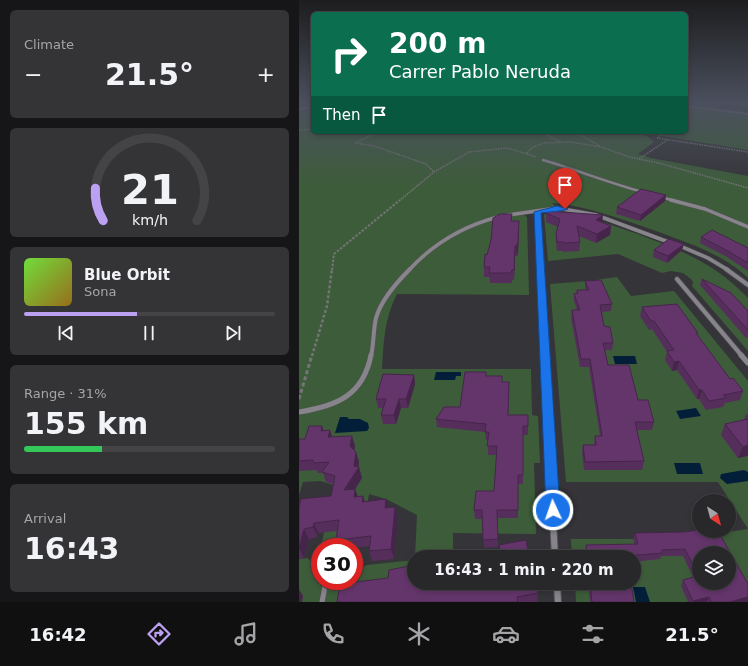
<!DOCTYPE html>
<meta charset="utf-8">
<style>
body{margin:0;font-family:"DejaVu Sans",sans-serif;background:#343336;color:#f1f3f6;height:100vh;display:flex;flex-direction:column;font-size:15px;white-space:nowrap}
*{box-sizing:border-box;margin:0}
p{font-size:13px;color:#a5a5a8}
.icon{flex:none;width:22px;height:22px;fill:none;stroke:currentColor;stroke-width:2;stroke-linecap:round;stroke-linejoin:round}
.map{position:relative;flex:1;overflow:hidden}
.sheet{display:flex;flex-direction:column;gap:10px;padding:10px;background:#161517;width:299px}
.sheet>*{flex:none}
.hud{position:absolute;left:12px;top:12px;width:377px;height:122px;border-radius:6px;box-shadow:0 2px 6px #0003,0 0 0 1px #444447;background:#0b6e4f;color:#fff;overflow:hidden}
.needle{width:26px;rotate:144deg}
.buttons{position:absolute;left:393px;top:494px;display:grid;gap:8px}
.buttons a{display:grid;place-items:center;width:44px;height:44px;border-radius:50%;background:#28272a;box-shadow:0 2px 6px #0003,0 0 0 1px #444447;font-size:20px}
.speed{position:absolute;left:12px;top:538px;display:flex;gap:8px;font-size:20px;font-weight:700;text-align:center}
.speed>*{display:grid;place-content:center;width:52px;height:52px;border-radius:50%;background:#28272a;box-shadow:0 2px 6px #0003,0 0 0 1px #444447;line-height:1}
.speed .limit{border:6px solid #d22;background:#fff;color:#111}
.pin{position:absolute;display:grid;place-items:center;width:34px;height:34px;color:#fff;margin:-41px -17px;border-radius:50% 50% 50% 0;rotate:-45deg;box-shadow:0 0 4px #0007}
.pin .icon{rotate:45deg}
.me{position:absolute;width:44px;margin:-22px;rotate:357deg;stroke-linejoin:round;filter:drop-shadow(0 0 3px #0008)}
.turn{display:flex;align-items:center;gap:14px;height:84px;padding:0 12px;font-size:18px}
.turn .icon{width:52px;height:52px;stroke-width:2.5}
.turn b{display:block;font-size:28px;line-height:34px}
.then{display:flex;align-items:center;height:38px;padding:0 12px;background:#0003;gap:8px;font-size:15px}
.big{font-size:30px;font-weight:600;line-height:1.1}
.sheet .card{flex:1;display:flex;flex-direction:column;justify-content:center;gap:6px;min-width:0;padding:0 14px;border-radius:6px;background:#343336}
.sheet .dial{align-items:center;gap:0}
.dial svg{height:104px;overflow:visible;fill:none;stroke:#444447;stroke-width:7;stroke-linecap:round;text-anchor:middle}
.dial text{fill:#f1f3f6;stroke:none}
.song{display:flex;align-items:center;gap:12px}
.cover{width:48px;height:48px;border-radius:6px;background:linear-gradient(135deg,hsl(100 70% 55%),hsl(40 70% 35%))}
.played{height:4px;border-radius:2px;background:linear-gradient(90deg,#bca0f2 45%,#444447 45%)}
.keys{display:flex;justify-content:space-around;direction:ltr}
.heat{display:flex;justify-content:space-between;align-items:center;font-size:22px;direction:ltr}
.charge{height:6px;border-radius:3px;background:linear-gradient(90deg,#34c759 31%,#444447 0)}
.trip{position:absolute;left:108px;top:550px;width:234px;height:40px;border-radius:20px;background:#28272a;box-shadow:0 2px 6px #0003,0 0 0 1px #444447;font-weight:600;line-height:40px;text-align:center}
.tabs{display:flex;height:64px;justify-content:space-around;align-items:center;background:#101011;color:#a5a5a8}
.tabs .icon{width:28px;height:28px}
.tabs .current{color:#bca0f2}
.tabs b{font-size:18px;color:#f1f3f6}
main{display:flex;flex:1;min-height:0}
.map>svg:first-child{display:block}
</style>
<main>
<section class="sheet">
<div class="card"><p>Climate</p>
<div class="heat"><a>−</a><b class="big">21.5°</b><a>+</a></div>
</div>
<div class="card dial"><svg viewBox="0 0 100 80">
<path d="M14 69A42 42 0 1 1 86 69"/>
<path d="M14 69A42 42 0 0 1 8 44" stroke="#bca0f2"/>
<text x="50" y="56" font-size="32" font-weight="700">21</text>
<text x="50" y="72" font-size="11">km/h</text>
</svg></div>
<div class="card">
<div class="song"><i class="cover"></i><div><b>Blue Orbit</b><p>Sona</p></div></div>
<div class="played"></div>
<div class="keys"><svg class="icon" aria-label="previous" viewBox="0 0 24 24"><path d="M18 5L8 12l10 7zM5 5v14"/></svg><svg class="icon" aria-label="pause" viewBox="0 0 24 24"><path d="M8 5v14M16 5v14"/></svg><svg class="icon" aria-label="next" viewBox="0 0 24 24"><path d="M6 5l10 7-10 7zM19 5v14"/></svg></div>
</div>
<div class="card"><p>Range · 31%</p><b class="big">155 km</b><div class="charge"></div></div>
<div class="card"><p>Arrival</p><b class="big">16:43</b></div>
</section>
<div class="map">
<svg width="449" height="602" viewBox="0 0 449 602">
<rect width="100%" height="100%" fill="#353438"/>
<!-- green -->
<g fill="#3d5d3a" fill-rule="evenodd">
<path d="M387,106L449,114V150L338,132H387Z"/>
<path d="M14,108V132H335L348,136L355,142L339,154L352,158L449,176V278C424,254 389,243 357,231C322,219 289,206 253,203L257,207L226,212L225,215L228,217L230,295L98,294C85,320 85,341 83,369H232L233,415L239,416L241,463H235L237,534L154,533V557H116L118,515L87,499L70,494L62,547H22L35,485L21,481L4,482L0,495V110Z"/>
<path d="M257,210C284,215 309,224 336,233C383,251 413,261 449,298V351L393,286L394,282L392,279L384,273L372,271L363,273L319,254L249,261L245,215L249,212Z"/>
<path d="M318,277L332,296L375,291L449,381V602H277L276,583H335V557H273L272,539H382L449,529L419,482H267L251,284L289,281ZM400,553H430V583H400Z"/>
<path d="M9,558L21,575V581H24L20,602H0V559Z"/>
<path d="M115,560V583L155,602H25L29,581H55V571L68,565Z"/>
</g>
<!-- water -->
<g fill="#031e39">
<path d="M314,356H336L338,364H316Z"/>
<path d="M137,372H162V376H157L156,380H135Z"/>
<path d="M397,408L402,416L381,419L377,411Z"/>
<path d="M41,417H48L50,419H61L69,423L70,428L68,431L36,433Z"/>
<path d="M375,463H401L404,474H378Z"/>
<path d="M445,470L449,472V481L428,484L421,478L422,474Z"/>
<path d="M334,587H346L351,602H337Z"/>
</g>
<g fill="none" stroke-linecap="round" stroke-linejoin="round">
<defs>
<path id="service" d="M23,602L27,581"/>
<g id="minor-far5">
<path d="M387,106L449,114"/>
<path d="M0,109L14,107"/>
</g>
<g id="minor-far4">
<path d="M244,160C278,170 310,183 344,192"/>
<path d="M362,197L376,201"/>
</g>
<g id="minor-far3">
<path d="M372,200L406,209L449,227"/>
<path d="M239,212L242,270"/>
<path d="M209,215L258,208L297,215L372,243"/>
<path d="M381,246L409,258L429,270"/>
<path d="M110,270C135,243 164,226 199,217"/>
</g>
<g id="minor-far2">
<path d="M242,269L246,356"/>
<path d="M427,269L449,285"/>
<path d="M378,279L443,356"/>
<path d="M72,356C75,344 74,331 77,318C82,300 98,282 111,269"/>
</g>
<g id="minor-far1">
<path d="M246,355L251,465"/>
<path d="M442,355L449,363"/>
<path d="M0,412C37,406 64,396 72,355"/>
</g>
<g id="minor">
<path d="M251,464L256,557"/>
<path d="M258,583L259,602"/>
</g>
</defs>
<!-- service casing -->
<use href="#service" stroke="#545256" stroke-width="6"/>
<!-- minor-far5 casing -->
<use href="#minor-far5" stroke="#545256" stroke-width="3"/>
<!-- minor-far4 casing -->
<use href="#minor-far4" stroke="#545256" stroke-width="3.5"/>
<!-- minor-far3 casing -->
<use href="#minor-far3" stroke="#545256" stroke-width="4.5"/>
<!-- minor-far2 casing -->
<use href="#minor-far2" stroke="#545256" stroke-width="5.5"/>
<!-- minor-far1 casing -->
<use href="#minor-far1" stroke="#545256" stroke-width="6"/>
<!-- minor casing -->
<use href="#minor" stroke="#545256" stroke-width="8"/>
<!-- path-far3 -->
<g stroke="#757477" stroke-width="1.5" stroke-dasharray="1.5 1" stroke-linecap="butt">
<path d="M0,130L14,129"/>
<path d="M76,132L77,133L56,143L75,146L127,164L135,172"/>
<path d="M241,132L262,142"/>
<path d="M276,132L301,146"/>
<path d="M356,132L362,133L359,138"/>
<path d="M358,138L449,152"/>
<path d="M228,153L234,147L245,143L271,142L303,147L330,157L360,163L449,188"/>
<path d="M340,159L368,140"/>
<path d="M100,201L135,172L170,152L208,148L238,157"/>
</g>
<!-- path-far2 -->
<path stroke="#757477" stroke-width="2" stroke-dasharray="2.5 1.5" stroke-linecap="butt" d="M33,270L35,254L101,200"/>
<!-- path-far1 -->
<path stroke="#757477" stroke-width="2.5" stroke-dasharray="3 2" stroke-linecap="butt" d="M13,356L28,306L33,269"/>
<!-- path -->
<path stroke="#757477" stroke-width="3" stroke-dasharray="4 2.5" stroke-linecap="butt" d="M0,399L13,355"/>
<!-- service -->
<use href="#service" stroke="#87858b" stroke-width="5"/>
<!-- minor-far5 -->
<use href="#minor-far5" stroke="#87858b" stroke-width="2"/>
<!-- minor-far4 -->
<use href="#minor-far4" stroke="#87858b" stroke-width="2.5"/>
<!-- minor-far3 -->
<use href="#minor-far3" stroke="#87858b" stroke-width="3.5"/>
<!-- minor-far2 -->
<use href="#minor-far2" stroke="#87858b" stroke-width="4"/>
<!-- minor-far1 -->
<use href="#minor-far1" stroke="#87858b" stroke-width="5"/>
<!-- minor -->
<use href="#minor" stroke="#87858b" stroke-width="6"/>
</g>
<!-- wall -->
<g fill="#562e5c">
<path d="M367,195L366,201L341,221L317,214L318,207Z"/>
<path d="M247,213L304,223L312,226L311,235L297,243L280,236L281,242L280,251L264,252V251H258L257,242V233L259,227L247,222Z"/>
<path d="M213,221L220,230L219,252L218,256H216L215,280H213V283H191L190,277H185V267L188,255Z"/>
<path d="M402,237L449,248V271L428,257L401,243Z"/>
<path d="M355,250H383L368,263L354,257Z"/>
<path d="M403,279L449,311V337L447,338L401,285Z"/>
<path d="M286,281L313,304L312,311L303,312L305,326L314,343L313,350H306L309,365L339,400L355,422L353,430H338L345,461L343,470H285L283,453L284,445H295L296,436H301L290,367H281L272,318L273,310H278L275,301V294H277L278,290H287L286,288Z"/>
<path d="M343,307L398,336L431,379L444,391L441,400L426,403L424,407L407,410L400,399H398L378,370L373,371L366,360L368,352L353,329L350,330L341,316Z"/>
<path d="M115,375L116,384L109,408H102L97,424H84L82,415L84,408H79L77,399Z"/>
<path d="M187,376H203V382L210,390L209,415H229V435H224V484H219V518H198L199,547L185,548L183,519H176L175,510L195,491L198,455H189V440H187L186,432L138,427L137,419L161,407Z"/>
<path d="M447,414H449V456H448L439,458L422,435L426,424L445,420Z"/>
<path d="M25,431L33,437L56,446L55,450L60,462L59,467L63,478L56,489L59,497L64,496L66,502L90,508L96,507L99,517L95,559L73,561L70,551L71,546L55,548V547H40L37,540L38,531L19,533V537L10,539L5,558L0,559V506L32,496L35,484L27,482L24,473H19L17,470L0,471V439H6Z"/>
<path d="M385,532L449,602H389L382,586L384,580L394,577L384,556H362L361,559L335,562V557H286V552L287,545H336L334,539L336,533Z"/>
<path d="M115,583L239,593L238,602H38Z"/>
<path d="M289,583H332L335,602H291Z"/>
</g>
<!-- shaded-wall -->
<g fill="#46254b">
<path d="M8,102H14V105H9Z"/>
<path d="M367,195L366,201L341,221L342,215Z"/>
<path d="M304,215L303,224L297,220Z"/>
<path d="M220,221L219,252L218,256L217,246Z"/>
<path d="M312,226L311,235L297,243L298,234Z"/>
<path d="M385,244L383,250L368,263L369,256Z"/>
<path d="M216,246V256L215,280V270Z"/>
<path d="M380,361L378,370L373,371L375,362Z"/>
<path d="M115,375L116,384L109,408L107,399Z"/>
<path d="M400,390H403L400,399H398Z"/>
<path d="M100,399L102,408L97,424L95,415Z"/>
<path d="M23,426L27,436L22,431Z"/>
<path d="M31,430L34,440L29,437Z"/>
<path d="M53,436L56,446L54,456L51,446Z"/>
<path d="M449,445V454L448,456L439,458L444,447Z"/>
<path d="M57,452L60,462L59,469L60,467L63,478L49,500L45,490L55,466Z"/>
<path d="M56,489L60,499L55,497Z"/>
<path d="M64,496L67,506L63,502Z"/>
<path d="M87,499L90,510L86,508Z"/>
<path d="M96,507L99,517L95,559L92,549Z"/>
<path d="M15,523L19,533V537L14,527Z"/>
<path d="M5,529L10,539L5,558L0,548Z"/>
<path d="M0,589L4,596L3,602H0Z"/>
<path d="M410,597L407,602H394V601Z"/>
<path d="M449,597V602H431Z"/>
</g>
<!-- building -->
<g fill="#64356b" stroke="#46254b" fill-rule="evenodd">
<path d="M342,189L367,195L342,215L318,207Z"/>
<path d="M248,211L304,215L297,220L312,226L298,234L278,226L281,242L265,243L264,242H258L257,233L261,219L247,213Z"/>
<path d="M201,214H213L212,221H220L219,243L217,246H216L215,270H213L212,273H190L191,267H185L186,254L188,255L192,240L194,218Z"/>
<path d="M413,230L449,248V263L429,251L402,237Z"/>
<path d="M370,239L385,244L369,256L355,250Z"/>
<path d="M403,279L432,293L449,311V330Z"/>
<path d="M302,280L313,304L301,305L305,326L311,327L314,343H304L309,365H330L339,400H349L355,422H336L345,461L286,462L284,445H297L296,436H303L291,359H282L273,310H281L275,294L279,293L278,290H290L286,281Z"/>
<path d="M378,304L399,333H397L431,379L434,378L444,391L424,395L427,398L410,401L403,390H400L380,361L375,362L368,351L375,350L355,321H352L343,307Z"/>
<path d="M166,372H187V376H203V382H210L209,415H229V426H224V475H219V510H198L199,539L184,540L183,510H175L177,491H195L198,446H188L190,432H186L187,424L137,419L145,407H161Z"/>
<path d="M84,374L115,375L107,399H100L95,415H82L87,399H77Z"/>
<path d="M449,419V445L444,447L426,424Z"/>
<path d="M10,426H23L22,431L31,430L29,437L53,436L51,446L57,452L55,466L60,467L45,490L56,489L55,497L64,496L63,502L87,499L86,508L96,507L92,549L70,551L72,536L37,540L40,520L15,523L14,527L5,529L0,548V506L2,499L32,496L36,476L23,472L30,462L15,463L14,460L0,461V439H6Z"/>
<path d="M400,530V531H419L449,584V597L431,602H412L410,597L394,601L384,580L399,576L386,549L363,550V553L328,556V557H288L287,545L339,544L336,533L385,532ZM400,553H430V583H400Z"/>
<path d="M227,540L230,557H202L200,545Z"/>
<path d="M115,565V583H239V593L218,597L219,602H38L41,584L89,578L90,570Z"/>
<path d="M291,583H332L335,602H293Z"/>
</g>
<!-- sky -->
<linearGradient id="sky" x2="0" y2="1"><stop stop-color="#1d1d1f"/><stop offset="0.55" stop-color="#4b505e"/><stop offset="1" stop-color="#4b505e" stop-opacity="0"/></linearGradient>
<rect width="449" height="187" fill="url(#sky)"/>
<!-- route -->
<path fill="#1a73e8" stroke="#114b97" d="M258,206L269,209C266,211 248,212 242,213L261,510L259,515L254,516L249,515L247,510L235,212Z"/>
</svg>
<div class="buttons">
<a><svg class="needle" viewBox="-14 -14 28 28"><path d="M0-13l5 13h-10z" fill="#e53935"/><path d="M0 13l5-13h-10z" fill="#a5a5a8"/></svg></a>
<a><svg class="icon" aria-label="layers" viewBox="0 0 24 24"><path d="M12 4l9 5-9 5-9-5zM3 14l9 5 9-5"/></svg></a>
</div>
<div class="speed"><div class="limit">30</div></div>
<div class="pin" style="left:266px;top:209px;background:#d93025"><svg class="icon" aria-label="arrive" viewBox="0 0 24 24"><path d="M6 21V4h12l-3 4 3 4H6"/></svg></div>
<svg class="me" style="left:254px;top:510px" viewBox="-20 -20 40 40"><circle r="17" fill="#1a73e8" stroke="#fff" stroke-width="3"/><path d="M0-11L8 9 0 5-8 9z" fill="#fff"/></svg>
<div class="trip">16:43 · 1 min · 220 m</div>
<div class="hud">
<div class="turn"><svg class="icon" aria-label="right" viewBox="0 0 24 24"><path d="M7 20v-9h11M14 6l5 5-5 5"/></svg><div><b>200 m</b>Carrer Pablo Neruda</div></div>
<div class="then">Then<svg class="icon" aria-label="arrive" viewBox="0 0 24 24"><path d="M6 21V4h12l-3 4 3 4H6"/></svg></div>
</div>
</div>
</main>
<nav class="tabs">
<b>16:42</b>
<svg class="icon current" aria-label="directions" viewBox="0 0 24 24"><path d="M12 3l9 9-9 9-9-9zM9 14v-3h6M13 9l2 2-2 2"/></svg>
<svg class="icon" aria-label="music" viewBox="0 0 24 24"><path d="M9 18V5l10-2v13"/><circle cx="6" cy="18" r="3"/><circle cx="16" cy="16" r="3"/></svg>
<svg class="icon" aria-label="phone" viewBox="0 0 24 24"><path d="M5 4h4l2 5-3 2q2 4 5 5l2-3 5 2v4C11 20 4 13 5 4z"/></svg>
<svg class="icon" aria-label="climate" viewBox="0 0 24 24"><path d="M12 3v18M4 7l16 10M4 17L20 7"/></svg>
<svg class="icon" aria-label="car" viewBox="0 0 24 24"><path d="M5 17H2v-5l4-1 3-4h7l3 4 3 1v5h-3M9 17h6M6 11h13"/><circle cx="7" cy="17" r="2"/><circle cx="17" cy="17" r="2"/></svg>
<svg class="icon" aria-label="filters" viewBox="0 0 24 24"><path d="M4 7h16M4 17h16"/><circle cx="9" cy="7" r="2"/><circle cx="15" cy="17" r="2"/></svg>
<b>21.5°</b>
</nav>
